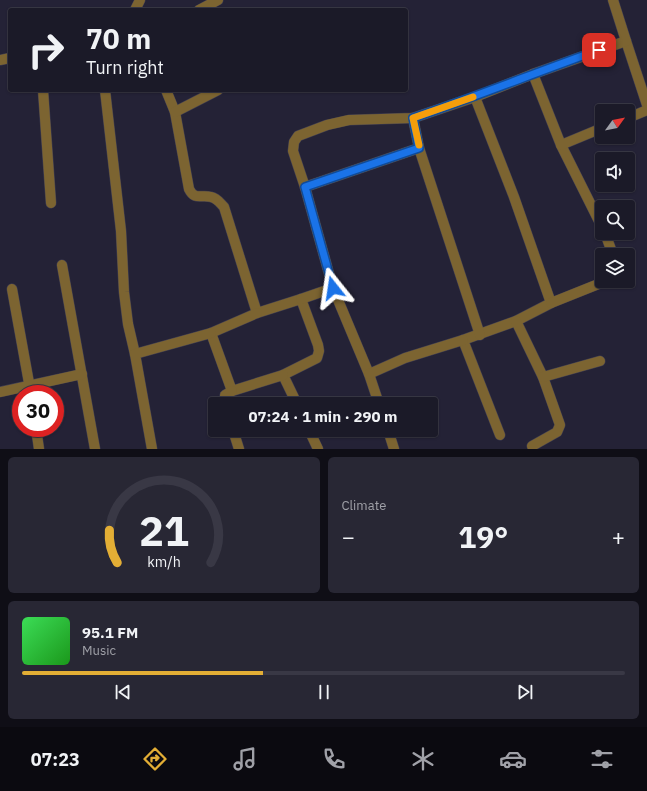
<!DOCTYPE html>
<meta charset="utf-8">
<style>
body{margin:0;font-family:"IBM Plex Sans",sans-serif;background:#282734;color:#f1f3f6;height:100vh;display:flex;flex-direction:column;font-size:15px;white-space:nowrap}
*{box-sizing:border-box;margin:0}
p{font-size:13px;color:#a0a1a8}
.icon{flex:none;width:22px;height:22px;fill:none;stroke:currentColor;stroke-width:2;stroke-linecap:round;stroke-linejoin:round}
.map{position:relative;height:449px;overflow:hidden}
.drawer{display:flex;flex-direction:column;gap:8px;padding:8px;background:#0f0e16;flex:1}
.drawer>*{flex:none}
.top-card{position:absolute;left:8px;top:8px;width:400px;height:84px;border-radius:4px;box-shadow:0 1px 3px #0004,0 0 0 1px #393845;background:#1b1a28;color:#f1f3f6;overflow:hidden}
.needle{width:26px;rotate:57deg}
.tools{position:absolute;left:595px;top:104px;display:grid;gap:8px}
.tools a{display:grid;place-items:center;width:40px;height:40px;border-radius:4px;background:#1b1a28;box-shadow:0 1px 3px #0004,0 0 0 1px #393845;font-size:20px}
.speed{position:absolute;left:12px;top:385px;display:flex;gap:8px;font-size:20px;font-weight:700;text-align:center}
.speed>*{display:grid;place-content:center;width:52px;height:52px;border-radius:50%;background:#1b1a28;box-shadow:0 1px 3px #0004,0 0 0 1px #393845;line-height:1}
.speed .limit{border:6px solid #d22;background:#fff;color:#111}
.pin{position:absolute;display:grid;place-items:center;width:34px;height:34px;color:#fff;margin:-17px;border-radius:8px;box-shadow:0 2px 6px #0006}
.me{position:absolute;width:44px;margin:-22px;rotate:345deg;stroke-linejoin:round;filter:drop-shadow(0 0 3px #0008)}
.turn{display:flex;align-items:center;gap:14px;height:84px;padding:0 12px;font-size:18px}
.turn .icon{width:52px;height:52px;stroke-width:2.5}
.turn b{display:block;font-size:28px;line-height:34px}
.big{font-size:30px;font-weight:700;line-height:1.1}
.drawer .card{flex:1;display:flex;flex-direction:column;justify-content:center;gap:6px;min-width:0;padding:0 14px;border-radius:6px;background:#282734}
.drawer .dial{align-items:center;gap:0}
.dial svg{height:104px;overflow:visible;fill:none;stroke:#393845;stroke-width:7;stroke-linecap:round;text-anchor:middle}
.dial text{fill:#f1f3f6;stroke:none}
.song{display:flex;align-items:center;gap:12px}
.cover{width:48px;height:48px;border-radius:6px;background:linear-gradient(135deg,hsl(130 70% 55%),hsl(120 70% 35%))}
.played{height:4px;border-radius:2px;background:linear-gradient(90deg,#e3ae35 40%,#393845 40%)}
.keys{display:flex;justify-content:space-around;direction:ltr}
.heat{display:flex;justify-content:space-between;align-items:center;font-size:22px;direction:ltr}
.drawer .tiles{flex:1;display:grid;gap:8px;grid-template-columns:1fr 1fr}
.card:last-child{grid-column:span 2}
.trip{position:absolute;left:208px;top:397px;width:230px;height:40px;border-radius:4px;background:#1b1a28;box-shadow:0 1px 3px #0004,0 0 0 1px #393845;font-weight:700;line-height:40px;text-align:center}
.dock{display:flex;height:64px;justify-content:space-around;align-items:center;background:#0b0a10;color:#a0a1a8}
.dock .icon{width:28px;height:28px}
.dock .active{color:#e3ae35}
.dock b{font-size:18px;color:#f1f3f6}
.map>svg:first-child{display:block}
</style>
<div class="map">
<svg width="647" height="449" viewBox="0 0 647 449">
<rect width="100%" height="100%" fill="#242236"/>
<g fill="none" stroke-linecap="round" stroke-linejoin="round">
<defs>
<g id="minor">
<path d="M135,10L140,0"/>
<path d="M199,10L218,0"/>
<path d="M626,41L647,105"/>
<path d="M0,60L10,58"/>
<path d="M533,74L561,145L602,227"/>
<path d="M43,90L51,203"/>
<path d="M105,90L121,231L124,292L128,324L135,354"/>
<path d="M166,90L175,112L189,189C195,201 201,194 211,197C217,198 220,203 224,207L257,313L301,299L318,345L319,351L317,358L283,375L297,404"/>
<path d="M475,97L514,197L551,303L516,321L463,340L500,435"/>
<path d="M175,112L218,90"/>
<path d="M413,118L419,148L480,335"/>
<path d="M628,118L647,110"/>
<path d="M561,145L602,128"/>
<path d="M305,187L419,148"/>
<path d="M605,233L613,255"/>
<path d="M62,265L95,449"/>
<path d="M333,288L305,187L293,151L294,142L298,136L327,125L349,120L413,118L475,97L533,74L626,41L613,0"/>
<path d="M12,289L31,394"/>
<path d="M301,299L333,288L369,374L379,404"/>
<path d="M551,303L606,281"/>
<path d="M257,313L211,333L232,391L283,375"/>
<path d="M516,321L543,377L560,425L557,432L532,446"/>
<path d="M369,374L405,358L463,340"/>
<path d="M543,377L600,361"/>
<path d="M0,392L82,374"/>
<path d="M225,404V395L232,391"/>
<path d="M36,428L39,449"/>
<path d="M233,430L239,449"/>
<path d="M309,430L318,449"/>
<path d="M388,430L394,449"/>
<path d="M152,449L135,354L211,333"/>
</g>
</defs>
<!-- minor casing -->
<use href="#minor" stroke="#413f52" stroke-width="11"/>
<!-- minor -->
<use href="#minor" stroke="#7c6431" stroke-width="10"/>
</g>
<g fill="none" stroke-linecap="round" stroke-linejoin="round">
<defs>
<path id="route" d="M333,288L305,187L419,148L413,118C475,97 537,72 599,50"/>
</defs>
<!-- route casing -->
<use href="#route" stroke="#114b97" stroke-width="10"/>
<!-- route -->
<use href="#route" stroke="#1a73e8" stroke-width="7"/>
<!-- slow -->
<path stroke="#f59e0b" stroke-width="7" d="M419,145L413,118L473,97"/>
</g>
</svg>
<div class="tools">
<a><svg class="needle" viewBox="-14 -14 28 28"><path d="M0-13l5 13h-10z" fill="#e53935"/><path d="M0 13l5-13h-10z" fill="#a0a1a8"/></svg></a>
<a><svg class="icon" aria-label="sound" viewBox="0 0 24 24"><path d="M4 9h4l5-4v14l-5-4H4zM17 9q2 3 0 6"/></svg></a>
<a><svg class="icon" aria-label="search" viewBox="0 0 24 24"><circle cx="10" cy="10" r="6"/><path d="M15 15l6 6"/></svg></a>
<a><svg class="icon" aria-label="layers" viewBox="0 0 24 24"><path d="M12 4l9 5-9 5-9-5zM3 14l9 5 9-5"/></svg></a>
</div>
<div class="speed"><div class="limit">30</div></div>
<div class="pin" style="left:599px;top:50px;background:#d93025"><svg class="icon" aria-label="arrive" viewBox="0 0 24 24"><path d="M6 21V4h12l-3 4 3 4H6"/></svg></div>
<svg class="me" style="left:333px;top:288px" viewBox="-20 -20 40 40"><path d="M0-17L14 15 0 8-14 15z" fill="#1a73e8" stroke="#fff" stroke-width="4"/></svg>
<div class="trip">07:24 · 1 min · 290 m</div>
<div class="top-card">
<div class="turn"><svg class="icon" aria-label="right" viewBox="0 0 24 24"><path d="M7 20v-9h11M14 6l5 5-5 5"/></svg><div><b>70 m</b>Turn right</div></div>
</div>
</div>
<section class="drawer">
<div class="tiles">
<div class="card dial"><svg viewBox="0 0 100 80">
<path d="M14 69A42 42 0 1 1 86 69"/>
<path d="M14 69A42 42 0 0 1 8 44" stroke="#e3ae35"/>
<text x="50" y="56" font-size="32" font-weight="700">21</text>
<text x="50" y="72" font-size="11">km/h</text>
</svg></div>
<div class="card"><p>Climate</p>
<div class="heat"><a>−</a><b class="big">19°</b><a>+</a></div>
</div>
<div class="card">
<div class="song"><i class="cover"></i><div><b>95.1 FM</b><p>Music</p></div></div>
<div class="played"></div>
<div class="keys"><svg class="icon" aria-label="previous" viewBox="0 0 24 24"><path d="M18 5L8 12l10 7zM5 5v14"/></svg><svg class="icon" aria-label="pause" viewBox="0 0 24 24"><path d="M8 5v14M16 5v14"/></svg><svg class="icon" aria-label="next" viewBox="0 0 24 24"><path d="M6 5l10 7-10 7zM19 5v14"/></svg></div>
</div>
</div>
</section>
<nav class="dock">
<b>07:23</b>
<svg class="icon active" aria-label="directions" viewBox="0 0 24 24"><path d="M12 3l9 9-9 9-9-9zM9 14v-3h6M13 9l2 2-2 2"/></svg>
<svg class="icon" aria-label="music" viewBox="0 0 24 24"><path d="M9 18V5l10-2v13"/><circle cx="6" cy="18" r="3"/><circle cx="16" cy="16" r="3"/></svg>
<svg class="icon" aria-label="phone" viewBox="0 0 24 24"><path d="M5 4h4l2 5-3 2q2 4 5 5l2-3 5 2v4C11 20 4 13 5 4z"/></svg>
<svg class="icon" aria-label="climate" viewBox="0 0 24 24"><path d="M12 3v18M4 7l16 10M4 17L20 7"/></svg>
<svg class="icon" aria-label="car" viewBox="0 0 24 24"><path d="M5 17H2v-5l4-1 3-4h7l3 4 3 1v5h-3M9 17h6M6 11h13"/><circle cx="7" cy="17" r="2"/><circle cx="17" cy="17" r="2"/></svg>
<svg class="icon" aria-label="filters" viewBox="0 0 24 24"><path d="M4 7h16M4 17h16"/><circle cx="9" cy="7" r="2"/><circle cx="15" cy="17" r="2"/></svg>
</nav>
